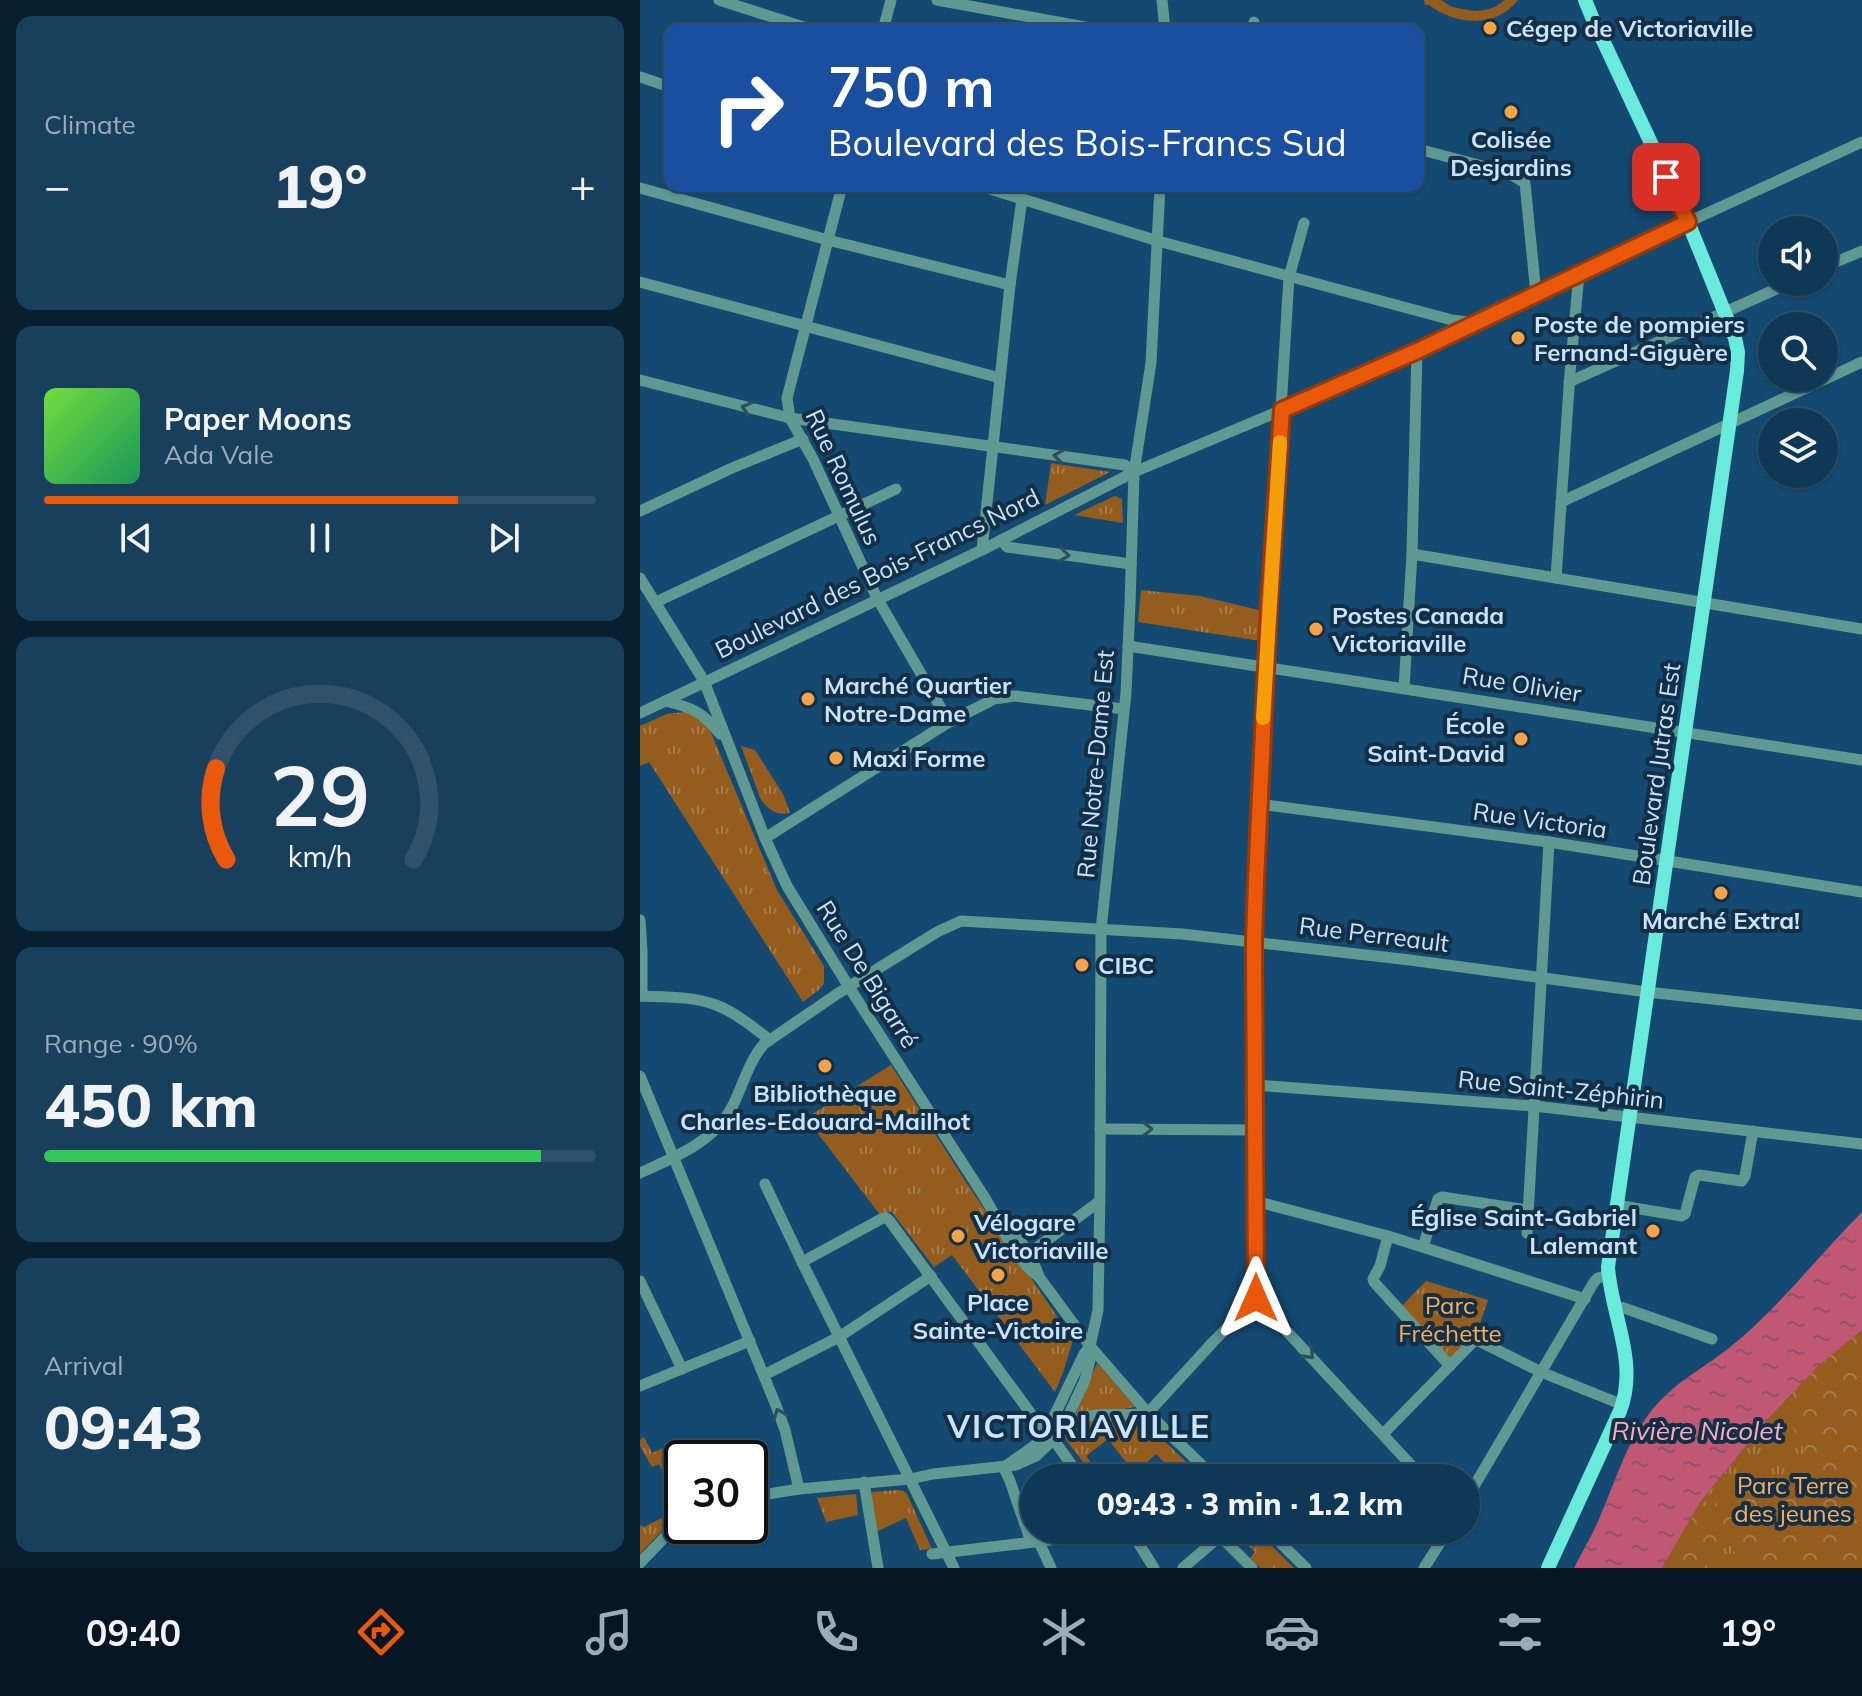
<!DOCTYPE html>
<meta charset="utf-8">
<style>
body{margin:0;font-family:Mulish,sans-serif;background:#183f5c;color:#f1f3f6;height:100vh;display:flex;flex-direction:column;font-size:30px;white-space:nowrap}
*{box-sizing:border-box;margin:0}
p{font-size:26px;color:#9bacb9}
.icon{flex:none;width:44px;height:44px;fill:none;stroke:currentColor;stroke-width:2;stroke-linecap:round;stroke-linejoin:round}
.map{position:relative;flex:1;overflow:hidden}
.panel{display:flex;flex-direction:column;gap:16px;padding:16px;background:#081f2f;width:640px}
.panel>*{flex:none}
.banner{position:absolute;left:24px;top:24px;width:760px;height:168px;border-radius:16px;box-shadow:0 2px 6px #0004,0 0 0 2px #2f526c;background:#1a4fa0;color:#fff;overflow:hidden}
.buttons{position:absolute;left:1118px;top:216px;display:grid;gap:16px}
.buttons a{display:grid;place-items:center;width:80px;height:80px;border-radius:50%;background:#0f3856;box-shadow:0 2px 6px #0004,0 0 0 2px #2f526c;font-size:40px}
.speed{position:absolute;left:24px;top:1440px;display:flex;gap:16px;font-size:40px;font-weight:700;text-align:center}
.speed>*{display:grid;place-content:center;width:104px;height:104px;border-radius:50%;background:#0f3856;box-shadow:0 2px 6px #0004,0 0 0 2px #2f526c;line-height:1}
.speed .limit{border:4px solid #111;border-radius:12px;background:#fff;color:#111}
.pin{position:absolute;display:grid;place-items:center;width:68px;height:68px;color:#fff;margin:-34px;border-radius:16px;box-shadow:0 4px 12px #0006}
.me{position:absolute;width:88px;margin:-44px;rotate:0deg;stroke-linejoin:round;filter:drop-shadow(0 0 6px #0008)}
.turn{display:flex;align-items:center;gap:28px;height:168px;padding:0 32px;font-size:36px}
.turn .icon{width:104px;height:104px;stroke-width:2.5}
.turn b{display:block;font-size:56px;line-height:68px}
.big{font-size:60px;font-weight:800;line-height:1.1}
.panel .widget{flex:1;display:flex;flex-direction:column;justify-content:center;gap:12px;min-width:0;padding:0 28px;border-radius:16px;background:#183f5c}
.panel .dial{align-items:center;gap:0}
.dial svg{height:208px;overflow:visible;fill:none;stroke:#2f526c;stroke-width:7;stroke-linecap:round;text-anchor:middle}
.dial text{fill:#f1f3f6;stroke:none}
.song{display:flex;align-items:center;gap:24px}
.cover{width:96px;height:96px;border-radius:12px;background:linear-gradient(135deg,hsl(100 70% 55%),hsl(150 70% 35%))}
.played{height:8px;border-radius:4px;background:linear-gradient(90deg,#ea580c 75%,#2f526c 75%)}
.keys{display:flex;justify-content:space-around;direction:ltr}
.heat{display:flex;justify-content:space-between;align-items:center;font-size:44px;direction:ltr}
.charge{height:12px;border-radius:6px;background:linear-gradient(90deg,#34c759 90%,#2f526c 0)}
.trip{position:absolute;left:380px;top:1464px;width:460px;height:80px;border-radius:40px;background:#0f3856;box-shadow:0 2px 6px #0004,0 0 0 2px #2f526c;font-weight:800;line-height:80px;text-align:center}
.tabs{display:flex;height:128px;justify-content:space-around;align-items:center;background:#061622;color:#9bacb9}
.tabs .icon{width:56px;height:56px}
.tabs .selected{color:#ea580c}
.tabs b{font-size:36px;color:#f1f3f6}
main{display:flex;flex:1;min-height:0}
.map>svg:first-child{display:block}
</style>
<main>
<section class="panel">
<div class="widget"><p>Climate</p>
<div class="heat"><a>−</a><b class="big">19°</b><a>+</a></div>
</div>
<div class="widget">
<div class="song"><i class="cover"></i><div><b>Paper Moons</b><p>Ada Vale</p></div></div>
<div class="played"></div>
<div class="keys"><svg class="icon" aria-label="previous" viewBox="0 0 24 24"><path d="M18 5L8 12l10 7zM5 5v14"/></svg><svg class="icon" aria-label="pause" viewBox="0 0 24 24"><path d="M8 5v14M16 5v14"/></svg><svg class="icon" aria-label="next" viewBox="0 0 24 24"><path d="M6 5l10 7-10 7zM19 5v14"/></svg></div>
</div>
<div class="widget dial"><svg viewBox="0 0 100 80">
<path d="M14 69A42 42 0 1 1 86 69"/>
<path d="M14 69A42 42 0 0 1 10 34" stroke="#ea580c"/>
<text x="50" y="56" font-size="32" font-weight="700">29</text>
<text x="50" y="72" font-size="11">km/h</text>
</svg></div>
<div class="widget"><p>Range · 90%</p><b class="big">450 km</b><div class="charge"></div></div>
<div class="widget"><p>Arrival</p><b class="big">09:43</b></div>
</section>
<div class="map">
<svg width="1222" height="1568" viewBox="0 0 1222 1568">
<defs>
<pattern id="grass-tufts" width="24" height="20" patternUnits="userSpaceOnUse" patternTransform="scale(2)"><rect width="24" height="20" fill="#945d1d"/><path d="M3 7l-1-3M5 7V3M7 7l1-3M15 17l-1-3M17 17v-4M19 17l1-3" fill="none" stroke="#a67c4a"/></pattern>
<pattern id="forest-crowns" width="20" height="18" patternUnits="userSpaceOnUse" patternTransform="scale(2)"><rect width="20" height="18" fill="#945d1d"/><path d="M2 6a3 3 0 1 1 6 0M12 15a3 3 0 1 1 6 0" fill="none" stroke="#a67c4a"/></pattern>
<pattern id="water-ripples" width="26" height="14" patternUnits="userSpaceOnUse" patternTransform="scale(2)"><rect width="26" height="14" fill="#c05874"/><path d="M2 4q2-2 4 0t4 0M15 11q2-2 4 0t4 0" fill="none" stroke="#925166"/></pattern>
</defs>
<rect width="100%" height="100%" fill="#144a72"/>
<!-- grass -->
<g fill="url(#grass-tufts)">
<path d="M411,463L470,472L405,505Z"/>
<path d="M475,496L482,499L483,523L434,515Z"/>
<path d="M501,590L560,596L623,611L621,641L498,622Z"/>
<path d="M45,712L58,717L69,728L137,890L184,966V983L180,989L163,1002L9,762L0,766V726L27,714Z"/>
<path d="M101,746L115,750L143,794L150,813C137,816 129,810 121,800Z"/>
<path d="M251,1065L326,1182L433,1340L424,1370L415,1392L312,1255L294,1267L251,1211L241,1216L166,1118Z"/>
<path d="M786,1281L848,1300L834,1341L810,1366L759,1309Z"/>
<path d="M1222,1330V1568H1022L1061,1501L1129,1418L1177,1367Z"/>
<path d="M457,1363L496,1407L435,1416Z"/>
<path d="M454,1418L505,1419L517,1429V1434L563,1478H540L516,1454L503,1466H489L468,1439L446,1456L457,1471L453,1475L426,1440L424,1432L430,1427Z"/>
<path d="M4,1437L12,1453L23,1448L42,1488V1515L22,1531L0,1554V1526L2,1525L4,1527L41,1508L19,1464L12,1467L0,1446V1440Z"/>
<path d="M257,1490L264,1491L267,1494L292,1549L280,1550L266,1518L236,1532L230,1495L232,1492Z"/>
<path d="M216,1494L218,1515L186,1522L177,1498Z"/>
<path d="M593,1530H616L654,1568H620L610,1558L615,1552Z"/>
</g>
<!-- forest -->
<path fill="url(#forest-crowns)" d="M1222,1330V1568H1104L1091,1546L1083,1544L1069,1546L1060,1560L1058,1568H1022L1061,1501L1079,1504L1096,1495L1137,1500L1153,1486L1161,1464L1165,1447L1145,1416L1153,1392L1177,1367Z"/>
<!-- pitch -->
<path fill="#945d1d" d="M784,0H801L812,7L834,11L845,10L855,7L865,0H878C855,29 816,25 789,5H785Z"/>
<!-- water -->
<path fill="url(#water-ripples)" d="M1222,1212V1330L1177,1367L1129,1418L1061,1501L1022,1568H934C942,1552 952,1536 959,1519C975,1483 985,1446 1009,1414C1034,1381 1059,1372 1089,1348C1138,1309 1177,1257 1222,1212Z"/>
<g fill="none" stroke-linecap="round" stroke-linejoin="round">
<!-- minor -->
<g stroke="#609992" stroke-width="11">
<path d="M79,0L173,30"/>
<path d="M297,0L461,30"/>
<path d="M522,0L525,30"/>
<path d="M243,30L251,0"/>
<path d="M612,30L614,22"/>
<path d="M0,77L30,87"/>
<path d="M778,149L869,173L885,183L896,294"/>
<path d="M202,186L147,398L150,418L173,459L237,598L309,722"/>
<path d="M340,186L518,241L812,320L835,323"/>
<path d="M0,188L188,240L370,285"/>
<path d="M664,223L649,277L629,605L616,881L614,942L616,1298L783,1478"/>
<path d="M1184,267L1222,251"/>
<path d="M0,282L360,378"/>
<path d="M0,380L150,418L485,465L494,472"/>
<path d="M929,382L1152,282"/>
<path d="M921,502L1222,362"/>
<path d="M0,511L92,468L163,439"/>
<path d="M361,540L367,547L491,564"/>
<path d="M342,550L370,285L382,199"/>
<path d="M772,554L1222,629"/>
<path d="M0,578L64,681L125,838L147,886L209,987L345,1198C361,1224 373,1258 399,1277L450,1346L508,1413L575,1478"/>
<path d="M916,578L930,373L939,273"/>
<path d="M16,602L256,489"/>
<path d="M488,646L1222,760"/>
<path d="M764,688L772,554L777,351"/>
<path d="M25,701C51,707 63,712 80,734"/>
<path d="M0,713L342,550L494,472L642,410L777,351L1048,222L1222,142"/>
<path d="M619,804L909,842L1222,892"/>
<path d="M125,838L309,722L354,699L375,696L484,709"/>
<path d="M0,920L2,951V996"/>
<path d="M0,996C25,997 52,996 76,1005C96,1013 113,1027 130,1040"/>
<path d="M0,1076L135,1403L145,1430L159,1489"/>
<path d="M615,1085L894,1106L1222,1144"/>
<path d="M460,1129L615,1130"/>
<path d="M0,1173C35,1157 75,1142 93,1105C103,1085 109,1061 124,1044L197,994L297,932L321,921L542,934L770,960L1007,992L1222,1015"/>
<path d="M125,1184L162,1262L314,1568"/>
<path d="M615,1201L748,1236L945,1299"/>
<path d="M976,1205L1042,1216L1045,1214L1055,1177L1059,1175L1102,1181L1105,1176L1113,1131"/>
<path d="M363,1222C379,1236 393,1257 399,1277"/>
<path d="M887,1233L909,842"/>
<path d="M748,1236L740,1266L733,1279L734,1282L810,1366"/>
<path d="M783,1247L798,1199L802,1197L888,1210"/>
<path d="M395,1249L460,1201"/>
<path d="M162,1262L243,1218H246L249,1220L394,1418L416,1443L441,1478"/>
<path d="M0,1281L42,1369"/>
<path d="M973,1306L984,1308L1072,1339"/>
<path d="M124,1375L199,1337L291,1276"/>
<path d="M0,1386L110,1341"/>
<path d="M508,1413L573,1342L616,1298"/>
<path d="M423,1426C452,1408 477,1418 508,1413"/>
<path d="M743,1434L834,1341H839L901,1372L983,1405"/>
<path d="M367,1465L394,1446L406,1433L444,1354L450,1346"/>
<path d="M364,1468L370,1481L391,1542"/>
<path d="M224,1482L238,1568"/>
<path d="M110,1497L159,1489L270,1479L293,1474L376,1465L396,1456L413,1440L430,1412L445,1380L450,1360V1346L458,1310L460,1189L461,930L486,693L490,604L494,472L511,363L520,186"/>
<path d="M826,1500L954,1282L958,1278L968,1275"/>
<path d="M490,1530L514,1568"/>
<path d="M627,1530L666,1568"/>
<path d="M399,1542L411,1568"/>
<path d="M292,1554L453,1535L464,1530"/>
<path d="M0,1563L25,1537L42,1524"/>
<path d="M543,1568L580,1536L612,1568"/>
<path d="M784,1568L808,1530"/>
</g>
<!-- major -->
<path stroke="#6aeadb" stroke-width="14" d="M908,1568L980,1411C999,1362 971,1315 968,1267L1097,371L1098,352L1095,338L1048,222L952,17L945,0"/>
</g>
<!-- one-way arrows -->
<defs><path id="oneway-chevron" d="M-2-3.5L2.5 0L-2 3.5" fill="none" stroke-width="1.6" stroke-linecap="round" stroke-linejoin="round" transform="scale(2)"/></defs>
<g stroke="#2a4f5d">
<use href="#oneway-chevron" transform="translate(107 408) rotate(-165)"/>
<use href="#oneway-chevron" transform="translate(419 456) rotate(-172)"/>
<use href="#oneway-chevron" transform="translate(424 555) rotate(8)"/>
<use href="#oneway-chevron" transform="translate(507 1129)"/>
<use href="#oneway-chevron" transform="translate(669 1354) rotate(47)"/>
<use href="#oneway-chevron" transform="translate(139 1414) rotate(-111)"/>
</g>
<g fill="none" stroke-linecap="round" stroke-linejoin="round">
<defs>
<path id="route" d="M616,1298L614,942L616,881L629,605L642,410L777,351L1048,222L1026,177"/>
</defs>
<!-- route casing -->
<use href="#route" stroke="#983908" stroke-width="20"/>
<!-- route -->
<use href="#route" stroke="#ea580c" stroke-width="14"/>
<!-- slow -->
<path stroke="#f59e0b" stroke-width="14" d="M623,718L640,442"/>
</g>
<!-- markers -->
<g fill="#f6a246" stroke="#132f46" stroke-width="3">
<circle cx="850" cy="28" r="8"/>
<circle cx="871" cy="112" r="8"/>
<circle cx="878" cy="338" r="8"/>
<circle cx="676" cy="629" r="8"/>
<circle cx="168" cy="699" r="8"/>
<circle cx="881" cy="739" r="8"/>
<circle cx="196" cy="758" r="8"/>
<circle cx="1081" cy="893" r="8"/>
<circle cx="442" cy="965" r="8"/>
<circle cx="185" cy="1066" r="8"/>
<circle cx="1013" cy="1231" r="8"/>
<circle cx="318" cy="1236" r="8"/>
<circle cx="358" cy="1275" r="8"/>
</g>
<g text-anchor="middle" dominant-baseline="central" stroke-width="8" stroke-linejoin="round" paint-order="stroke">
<!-- poi labels -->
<g font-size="24" font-weight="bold" fill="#c8e3fb" stroke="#132f46" text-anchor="start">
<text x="866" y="28">Cégep de Victoriaville</text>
<text x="871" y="139" text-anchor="middle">Colisée<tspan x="871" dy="28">Desjardins</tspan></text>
<text x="894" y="324">Poste de pompiers<tspan x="894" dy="28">Fernand-Giguère</tspan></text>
<text x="692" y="615">Postes Canada<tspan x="692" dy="28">Victoriaville</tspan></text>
<text x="184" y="685">Marché Quartier<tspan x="184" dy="28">Notre-Dame</tspan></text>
<text x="865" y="725" text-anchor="end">École<tspan x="865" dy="28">Saint-David</tspan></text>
<text x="212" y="758">Maxi Forme</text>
<text x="1081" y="920" text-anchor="middle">Marché Extra!</text>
<text x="458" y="965">CIBC</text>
<text x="185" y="1093" text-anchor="middle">Bibliothèque<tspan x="185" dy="28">Charles-Edouard-Mailhot</tspan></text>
<text x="997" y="1217" text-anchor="end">Église Saint-Gabriel<tspan x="997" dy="28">Lalemant</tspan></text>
<text x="334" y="1222">Vélogare<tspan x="334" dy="28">Victoriaville</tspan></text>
<text x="358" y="1302" text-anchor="middle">Place<tspan x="358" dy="28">Sainte-Victoire</tspan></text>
</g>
<!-- street labels -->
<g font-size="24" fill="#c8e3fb" stroke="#132f46">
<text transform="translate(204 477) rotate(65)">Rue Romulus</text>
<text transform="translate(237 573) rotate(-26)">Boulevard des Bois-Francs Nord</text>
<text transform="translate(882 684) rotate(9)">Rue Olivier</text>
<text transform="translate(455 764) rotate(-85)">Rue Notre-Dame Est</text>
<text transform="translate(1016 774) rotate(-82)">Boulevard Jutras Est</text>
<text transform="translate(900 820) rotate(8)">Rue Victoria</text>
<text transform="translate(734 934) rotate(7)">Rue Perreault</text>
<text transform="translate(228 974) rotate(58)">Rue De Bigarré</text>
<text transform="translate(921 1089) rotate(6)">Rue Saint-Zéphirin</text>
</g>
<!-- park labels -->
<g font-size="24" fill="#fbad5c" stroke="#132f46">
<text x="810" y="1305">Parc<tspan x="810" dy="28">Fréchette</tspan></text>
<text x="1153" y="1485">Parc Terre<tspan x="1153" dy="28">des jeunes</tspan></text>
</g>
<!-- water labels -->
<g font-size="26" font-style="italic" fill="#feabbe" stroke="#132f46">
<text x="1057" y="1430">Rivière Nicolet</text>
</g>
<!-- district labels -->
<g font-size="32" font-weight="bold" letter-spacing="2" fill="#c8e3fb" stroke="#132f46">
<text x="439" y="1426">VICTORIAVILLE</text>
</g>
</g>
</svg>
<div class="buttons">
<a><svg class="icon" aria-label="sound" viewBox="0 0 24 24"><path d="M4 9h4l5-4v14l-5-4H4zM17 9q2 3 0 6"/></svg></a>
<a><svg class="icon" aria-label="search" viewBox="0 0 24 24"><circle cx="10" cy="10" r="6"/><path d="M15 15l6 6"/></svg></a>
<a><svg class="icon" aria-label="layers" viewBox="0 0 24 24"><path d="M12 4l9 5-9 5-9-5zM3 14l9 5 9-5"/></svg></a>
</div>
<div class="speed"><div class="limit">30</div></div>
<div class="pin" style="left:1026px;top:177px;background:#d93025"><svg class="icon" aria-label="arrive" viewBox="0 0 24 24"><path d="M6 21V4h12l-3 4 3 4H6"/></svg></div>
<svg class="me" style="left:616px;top:1298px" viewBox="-20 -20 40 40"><path d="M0-17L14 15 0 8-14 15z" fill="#ea580c" stroke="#fff" stroke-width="4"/></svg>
<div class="trip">09:43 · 3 min · 1.2 km</div>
<div class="banner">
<div class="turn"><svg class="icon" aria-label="right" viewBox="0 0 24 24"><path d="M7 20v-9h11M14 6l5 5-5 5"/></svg><div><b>750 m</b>Boulevard des Bois-Francs Sud</div></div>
</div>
</div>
</main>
<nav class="tabs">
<b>09:40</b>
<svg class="icon selected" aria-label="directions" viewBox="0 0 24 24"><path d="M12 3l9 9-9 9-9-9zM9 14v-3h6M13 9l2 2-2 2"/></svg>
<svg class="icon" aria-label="music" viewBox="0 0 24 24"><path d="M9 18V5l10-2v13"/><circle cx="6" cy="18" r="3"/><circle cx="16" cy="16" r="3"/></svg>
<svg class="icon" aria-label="phone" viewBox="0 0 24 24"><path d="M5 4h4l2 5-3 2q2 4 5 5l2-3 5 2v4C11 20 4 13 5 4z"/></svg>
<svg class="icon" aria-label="climate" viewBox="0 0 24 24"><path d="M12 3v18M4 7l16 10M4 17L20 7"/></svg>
<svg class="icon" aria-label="car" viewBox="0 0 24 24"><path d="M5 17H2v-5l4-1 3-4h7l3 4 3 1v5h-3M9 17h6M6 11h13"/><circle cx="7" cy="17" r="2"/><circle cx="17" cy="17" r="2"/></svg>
<svg class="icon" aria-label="filters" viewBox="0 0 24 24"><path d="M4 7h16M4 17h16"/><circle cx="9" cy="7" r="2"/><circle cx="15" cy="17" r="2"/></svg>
<b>19°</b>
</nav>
